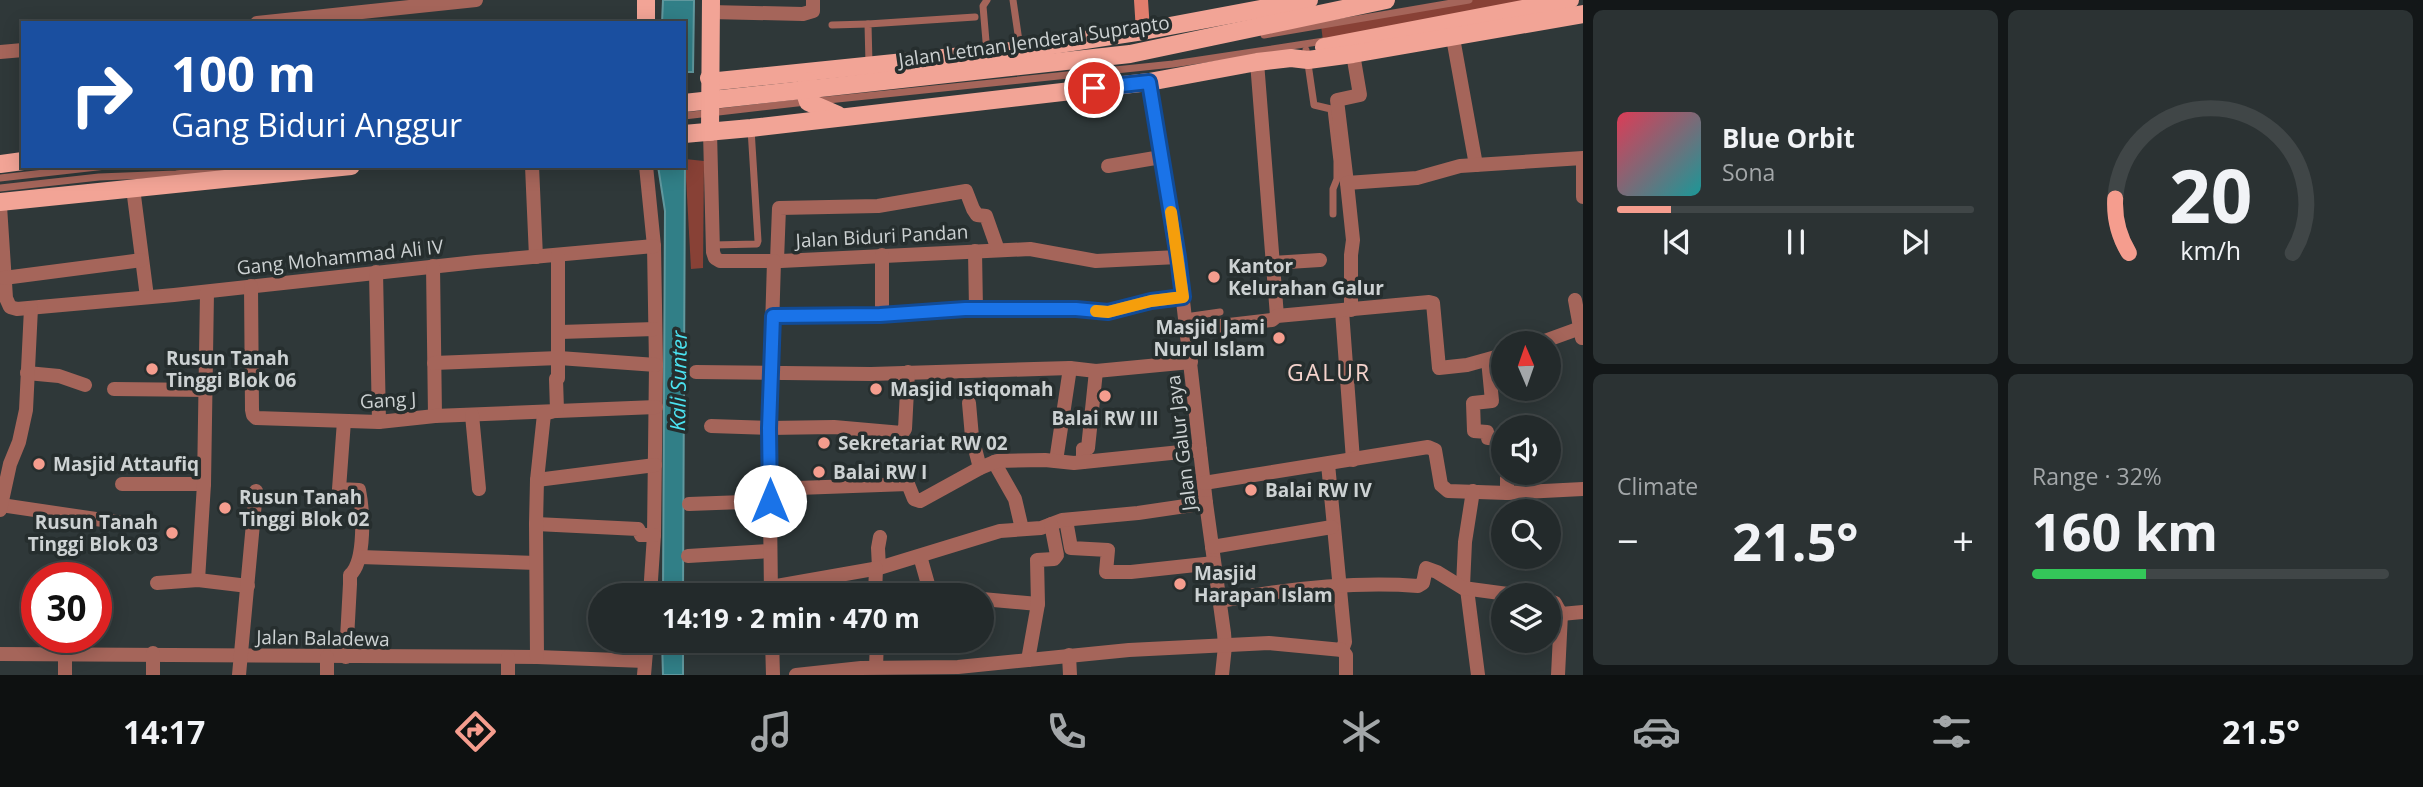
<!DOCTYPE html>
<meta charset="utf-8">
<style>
body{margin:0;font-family:"Open Sans",sans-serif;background:#2b3233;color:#f1f3f6;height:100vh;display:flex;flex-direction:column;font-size:26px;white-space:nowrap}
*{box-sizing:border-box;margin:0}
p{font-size:23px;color:#a3a7a9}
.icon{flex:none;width:38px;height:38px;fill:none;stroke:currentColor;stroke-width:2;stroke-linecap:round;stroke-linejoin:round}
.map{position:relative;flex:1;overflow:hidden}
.side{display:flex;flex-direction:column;gap:10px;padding:10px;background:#131718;width:840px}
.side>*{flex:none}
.hud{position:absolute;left:21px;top:21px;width:665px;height:147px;border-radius:0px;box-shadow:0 4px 18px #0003,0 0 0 2px #404647;background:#1a4fa0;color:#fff;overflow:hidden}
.needle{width:46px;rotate:358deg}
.controls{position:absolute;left:1491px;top:331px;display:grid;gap:14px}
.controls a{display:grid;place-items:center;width:70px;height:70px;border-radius:50%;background:#232a2b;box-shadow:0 4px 18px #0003,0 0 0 2px #404647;font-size:35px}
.speed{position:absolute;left:21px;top:562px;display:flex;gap:14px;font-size:35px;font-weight:700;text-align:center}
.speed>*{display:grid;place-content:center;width:91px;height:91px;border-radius:50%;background:#232a2b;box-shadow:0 4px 18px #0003,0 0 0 2px #404647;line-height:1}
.speed .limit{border:10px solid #d22;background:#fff;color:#111}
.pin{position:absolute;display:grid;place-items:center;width:60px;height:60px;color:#fff;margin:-30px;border:4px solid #fff;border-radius:50%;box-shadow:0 2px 7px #0007}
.me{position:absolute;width:77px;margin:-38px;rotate:0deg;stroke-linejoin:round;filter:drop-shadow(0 0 5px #0008)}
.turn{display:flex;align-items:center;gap:24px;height:147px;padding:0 35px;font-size:32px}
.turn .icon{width:91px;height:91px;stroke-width:2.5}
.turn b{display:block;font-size:49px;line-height:60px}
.big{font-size:52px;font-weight:700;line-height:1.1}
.side .tile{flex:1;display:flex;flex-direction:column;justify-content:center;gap:10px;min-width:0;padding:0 24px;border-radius:10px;background:#2b3233}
.side .dial{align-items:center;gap:0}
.dial svg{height:182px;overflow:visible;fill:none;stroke:#404647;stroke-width:7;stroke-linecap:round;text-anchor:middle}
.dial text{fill:#f1f3f6;stroke:none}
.song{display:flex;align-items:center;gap:21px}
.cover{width:84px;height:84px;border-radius:10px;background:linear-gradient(135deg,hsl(350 70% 55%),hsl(180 70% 35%))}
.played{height:7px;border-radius:4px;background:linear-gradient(90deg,#f59d8e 15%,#404647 15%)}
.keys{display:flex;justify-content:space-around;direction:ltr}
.heat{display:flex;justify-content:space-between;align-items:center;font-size:38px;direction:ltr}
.charge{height:10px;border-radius:5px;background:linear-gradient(90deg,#34c759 32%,#404647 0)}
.side .tiles{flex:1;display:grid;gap:10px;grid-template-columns:repeat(2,1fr)}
.trip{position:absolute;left:588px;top:583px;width:406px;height:70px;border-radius:35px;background:#232a2b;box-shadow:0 4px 18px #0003,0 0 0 2px #404647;font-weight:700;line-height:70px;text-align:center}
.tab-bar{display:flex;height:112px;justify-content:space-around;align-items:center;background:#0e1111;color:#a3a7a9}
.tab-bar .icon{width:49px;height:49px}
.tab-bar .active{color:#f59d8e}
.tab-bar b{font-size:32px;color:#f1f3f6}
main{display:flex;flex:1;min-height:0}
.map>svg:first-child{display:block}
</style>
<main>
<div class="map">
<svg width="1583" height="675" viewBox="0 0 1583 675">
<rect width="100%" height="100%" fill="#2f3839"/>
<!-- green -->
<g fill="#884136">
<path d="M1468,0H1538L1323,41L1321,25Z"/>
<path d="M685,159L704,161L703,268L691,269Z"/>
</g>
<!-- water -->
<g fill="#317f87" stroke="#60989e" stroke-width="2">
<path d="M663,0H694L693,72H684V23H662Z"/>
<path d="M685,157L683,595H663L665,211L658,166H684Z"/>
<path d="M662,641H683V675H663Z"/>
</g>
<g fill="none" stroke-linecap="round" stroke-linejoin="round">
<!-- lane -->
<g stroke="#a5655a" stroke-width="7">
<path d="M987,0L983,6L987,53"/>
<path d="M1013,0L1020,48"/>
<path d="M832,25L868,24"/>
<path d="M1264,35L1469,0"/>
<path d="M1306,50L1314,105L1331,109L1337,161V179L1333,189V214"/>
<path d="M869,64L868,24L975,17"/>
<path d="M818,101L1173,64L1324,41"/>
<path d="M684,116L806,102"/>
<path d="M0,178L106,166"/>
<path d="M0,188L99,177L176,174L252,166"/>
<path d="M713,245L757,244L758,241L751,129"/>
<path d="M1185,317L1220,312"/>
</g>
<!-- street -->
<g stroke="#a5655a" stroke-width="14">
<path d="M710,12L803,14L813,11V0"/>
<path d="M257,23L476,0"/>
<path d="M1453,38L1476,165"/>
<path d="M0,52L23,50"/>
<path d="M1257,62L1277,316"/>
<path d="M1149,82L1178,257L1206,503L1224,633L1225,646L1222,675"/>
<path d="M710,132L713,252L715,258L720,261H781L1030,249L1096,261L1178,257"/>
<path d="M532,166L536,257"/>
<path d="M646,166L654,246L656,365L654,535L650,595"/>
<path d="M1108,166L1161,157"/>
<path d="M1347,183L1337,100L1360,95L1353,54"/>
<path d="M133,188L147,297"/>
<path d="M0,206L6,298L10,307L17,309L174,295L476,262L654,246"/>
<path d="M975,251L976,309"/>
<path d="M882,255V314"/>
<path d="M777,261L779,208L878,206L966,191L973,209L977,215L986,216L998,250"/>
<path d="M1272,263L1320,260"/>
<path d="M433,266L435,416"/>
<path d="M376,272L379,422"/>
<path d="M4,278L142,260"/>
<path d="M251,286L252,410L253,415L256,418L379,422L435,416L656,407"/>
<path d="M1575,300L1582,338"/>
<path d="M1351,310V255L1353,240L1347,183L1417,178L1460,166L1583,158V197"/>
<path d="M1342,311L1353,460"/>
<path d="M773,316L880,315L966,309H1076L1108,312L1151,301L1183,297"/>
<path d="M1186,330L1272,320L1277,316L1429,302L1433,303L1439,368L1467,365L1503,355"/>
<path d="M560,332L655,329"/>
<path d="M1539,343L1583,327"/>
<path d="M1488,360L1492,401L1473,403L1474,431L1487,432L1488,438L1503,439"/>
<path d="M434,363L559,358L656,365"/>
<path d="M696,372L871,374L1070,368L1096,371L1191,362"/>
<path d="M27,373L59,376L85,385"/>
<path d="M114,389L207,390"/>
<path d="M969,403L972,437L980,468"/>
<path d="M472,415L479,489"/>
<path d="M344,421L339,489L359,490C363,510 366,561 350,575V584L346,657"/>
<path d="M711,426L769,428L834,427L902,433L905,429L908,372"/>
<path d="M1056,461L1070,368"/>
<path d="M994,462L1015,499L1022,529"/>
<path d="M1083,462V449L1088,448L1096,371"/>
<path d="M1328,464L1345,642L1342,650"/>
<path d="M1507,472V493"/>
<path d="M537,480L655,465"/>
<path d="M1204,483L1428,447L1435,450L1441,485L1448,491L1507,493L1583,489"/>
<path d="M122,484H204"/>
<path d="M770,489L908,484L914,499L920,501L980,468L997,461L1045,460L1074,463L1200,450"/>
<path d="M689,504L770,501"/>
<path d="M1,505L130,524"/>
<path d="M0,510L10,464L19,442L26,410L31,308"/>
<path d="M1066,520L1071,548L1108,550L1106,572H1131L1214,563"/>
<path d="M536,524L638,529L641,535H654"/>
<path d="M1212,547L1332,527"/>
<path d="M688,556L770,551"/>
<path d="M920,556L931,595"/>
<path d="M360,557L536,563"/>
<path d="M879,568L878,548L880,537"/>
<path d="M198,580L204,484L207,292"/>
<path d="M157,583L198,580L248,586"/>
<path d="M1463,586L1465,542L1473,491"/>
<path d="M771,587L879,568L1000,531L1041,528L1062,520L1138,513L1206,503"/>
<path d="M1467,589L1478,675"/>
<path d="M771,594L769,428L774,261"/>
<path d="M875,595L876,568"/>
<path d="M982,599L1038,604"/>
<path d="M1220,601C1285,589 1352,581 1418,586L1423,583L1426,568L1437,572L1463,588L1515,595"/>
<path d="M1549,601L1555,603L1561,614L1583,612"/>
<path d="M772,640L773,675"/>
<path d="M0,654L537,657L645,661"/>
<path d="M1069,655L1070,675"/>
<path d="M537,657L536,524L537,480L544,414L557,410L556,379L558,378V255"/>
<path d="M1028,660L1038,604L1037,560L1054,559L1057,555L1051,524"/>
<path d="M876,667L877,640"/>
<path d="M65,675V654"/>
<path d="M153,675V653"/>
<path d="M239,675L256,491"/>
<path d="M327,675V657"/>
<path d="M508,675V657"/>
<path d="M644,675L647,640"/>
<path d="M796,675L861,668L958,667L1129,650L1269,643L1342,650L1346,655V675"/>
<path d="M1558,675L1561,614"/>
</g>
<!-- secondary -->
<path stroke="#e27e6d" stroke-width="14" d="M1141,0L1143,31"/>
<!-- primary -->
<g stroke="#f2a496" stroke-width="18">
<path d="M646,0V23"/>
<path d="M1324,47L1570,0"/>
<path d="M709,78L718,81L1020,50L1143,31L1309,0"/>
<path d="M808,81L804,90L808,102L838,115"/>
<path d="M684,103L1130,54L1386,0"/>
<path d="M710,132L711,0"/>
<path d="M684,134L751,128L1149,82L1257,62L1291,58L1308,60L1353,54L1583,14"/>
<path d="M0,164L23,161"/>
<path d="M0,202L351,166"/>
</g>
</g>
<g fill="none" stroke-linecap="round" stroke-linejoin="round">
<defs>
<path id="route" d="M770,501L769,428L773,316L880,315L965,309H1076L1108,312L1151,301L1183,297L1178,257L1149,82L1094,88"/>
</defs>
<!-- route casing -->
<use href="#route" stroke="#114b97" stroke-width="18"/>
<!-- route -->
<use href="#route" stroke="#1a73e8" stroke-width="12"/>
<!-- slow -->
<path stroke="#f59e0b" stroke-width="12" d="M1096,311L1108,312L1151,301L1183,297L1171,212"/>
</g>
<!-- markers -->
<g fill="#f59d8e" stroke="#262e2e" stroke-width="2.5">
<circle cx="1214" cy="277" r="7"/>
<circle cx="1279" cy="338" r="7"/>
<circle cx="152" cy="369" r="7"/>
<circle cx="876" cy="389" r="7"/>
<circle cx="1105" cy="396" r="7"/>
<circle cx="824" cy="443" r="7"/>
<circle cx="39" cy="464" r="7"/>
<circle cx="819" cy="472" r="7"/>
<circle cx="1251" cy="490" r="7"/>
<circle cx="225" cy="508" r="7"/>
<circle cx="172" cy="533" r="7"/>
<circle cx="1180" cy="584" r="7"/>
</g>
<g text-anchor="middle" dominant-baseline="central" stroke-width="7" stroke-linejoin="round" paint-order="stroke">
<!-- street labels -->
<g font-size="19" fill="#cdd2d3" stroke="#262e2e">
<text transform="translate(1034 41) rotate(-8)">Jalan Letnan Jenderal Suprapto</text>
<text transform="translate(882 236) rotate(-3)">Jalan Biduri Pandan</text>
<text transform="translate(340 257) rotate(-6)">Gang Mohammad Ali IV</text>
<text transform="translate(388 400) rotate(-3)">Gang J</text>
<text transform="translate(1181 443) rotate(-97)">Jalan Galur Jaya</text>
<text transform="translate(323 638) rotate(1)">Jalan Baladewa</text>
</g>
<!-- poi labels -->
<g font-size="19" font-weight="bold" fill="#cdd2d3" stroke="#262e2e" text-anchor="start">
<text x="1228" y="266">Kantor<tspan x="1228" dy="22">Kelurahan Galur</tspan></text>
<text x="1265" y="327" text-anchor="end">Masjid Jami<tspan x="1265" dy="22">Nurul Islam</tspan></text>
<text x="166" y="358">Rusun Tanah<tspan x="166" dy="22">Tinggi Blok 06</tspan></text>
<text x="890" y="389">Masjid Istiqomah</text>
<text x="1105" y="418" text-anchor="middle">Balai RW III</text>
<text x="838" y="443">Sekretariat RW 02</text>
<text x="53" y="464">Masjid Attaufiq</text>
<text x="833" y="472">Balai RW I</text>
<text x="1265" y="490">Balai RW IV</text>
<text x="239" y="497">Rusun Tanah<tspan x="239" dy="22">Tinggi Blok 02</tspan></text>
<text x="158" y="522" text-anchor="end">Rusun Tanah<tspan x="158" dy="22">Tinggi Blok 03</tspan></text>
<text x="1194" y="573">Masjid<tspan x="1194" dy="22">Harapan Islam</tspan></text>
</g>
<!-- water labels -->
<g font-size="21" font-style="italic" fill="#4be3f1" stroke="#262e2e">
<text transform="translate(678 381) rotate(-89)">Kali Sunter</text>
</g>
<!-- quarter labels -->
<g font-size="23" letter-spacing="2" fill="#f5d3cc" stroke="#262e2e">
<text x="1329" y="372">GALUR</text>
</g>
</g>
</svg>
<div class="controls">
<a><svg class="needle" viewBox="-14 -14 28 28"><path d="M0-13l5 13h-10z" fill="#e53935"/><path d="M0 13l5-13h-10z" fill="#a3a7a9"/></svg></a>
<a><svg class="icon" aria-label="sound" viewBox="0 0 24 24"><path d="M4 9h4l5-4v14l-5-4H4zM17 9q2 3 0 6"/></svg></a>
<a><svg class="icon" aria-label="search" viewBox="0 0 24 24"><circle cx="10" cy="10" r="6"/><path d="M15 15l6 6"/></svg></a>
<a><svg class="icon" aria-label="layers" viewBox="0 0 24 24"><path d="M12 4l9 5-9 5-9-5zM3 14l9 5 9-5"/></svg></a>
</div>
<div class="speed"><div class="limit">30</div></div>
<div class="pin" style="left:1094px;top:88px;background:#d93025"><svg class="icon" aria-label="arrive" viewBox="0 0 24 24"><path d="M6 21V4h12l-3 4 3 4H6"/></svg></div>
<svg class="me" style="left:770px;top:501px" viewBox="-20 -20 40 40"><circle r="19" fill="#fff"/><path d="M0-13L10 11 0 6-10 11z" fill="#1a73e8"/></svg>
<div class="trip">14:19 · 2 min · 470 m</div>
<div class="hud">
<div class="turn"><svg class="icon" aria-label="right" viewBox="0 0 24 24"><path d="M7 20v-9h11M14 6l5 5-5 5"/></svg><div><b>100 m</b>Gang Biduri Anggur</div></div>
</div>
</div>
<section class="side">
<div class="tiles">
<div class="tile">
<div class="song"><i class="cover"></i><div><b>Blue Orbit</b><p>Sona</p></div></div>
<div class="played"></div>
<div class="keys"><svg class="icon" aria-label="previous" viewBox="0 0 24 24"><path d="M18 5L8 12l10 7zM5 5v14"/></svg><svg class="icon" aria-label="pause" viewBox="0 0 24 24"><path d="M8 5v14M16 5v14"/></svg><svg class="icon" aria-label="next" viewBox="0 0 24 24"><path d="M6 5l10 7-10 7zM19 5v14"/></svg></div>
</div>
<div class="tile dial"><svg viewBox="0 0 100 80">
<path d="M14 69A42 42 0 1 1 86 69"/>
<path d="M14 69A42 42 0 0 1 8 45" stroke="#f59d8e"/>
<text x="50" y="56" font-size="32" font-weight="700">20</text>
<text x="50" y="72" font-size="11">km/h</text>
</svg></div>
<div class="tile"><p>Climate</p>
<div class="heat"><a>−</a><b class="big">21.5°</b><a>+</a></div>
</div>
<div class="tile"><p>Range · 32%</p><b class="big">160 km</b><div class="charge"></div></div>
</div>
</section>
</main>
<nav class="tab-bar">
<b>14:17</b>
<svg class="icon active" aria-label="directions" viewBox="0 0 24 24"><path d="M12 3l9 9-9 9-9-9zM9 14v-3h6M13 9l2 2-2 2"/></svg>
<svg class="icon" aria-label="music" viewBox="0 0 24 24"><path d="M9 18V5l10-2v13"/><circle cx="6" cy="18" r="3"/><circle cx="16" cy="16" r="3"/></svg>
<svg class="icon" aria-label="phone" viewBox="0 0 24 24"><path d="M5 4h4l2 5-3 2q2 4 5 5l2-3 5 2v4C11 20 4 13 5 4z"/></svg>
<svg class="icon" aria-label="climate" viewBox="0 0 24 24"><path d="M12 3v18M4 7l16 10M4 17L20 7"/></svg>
<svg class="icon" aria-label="car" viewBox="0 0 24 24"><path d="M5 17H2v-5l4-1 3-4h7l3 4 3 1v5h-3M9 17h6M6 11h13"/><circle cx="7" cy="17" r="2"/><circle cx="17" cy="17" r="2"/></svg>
<svg class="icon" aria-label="filters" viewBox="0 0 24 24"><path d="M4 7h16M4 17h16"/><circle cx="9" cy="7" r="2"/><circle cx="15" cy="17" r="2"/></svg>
<b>21.5°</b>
</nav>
